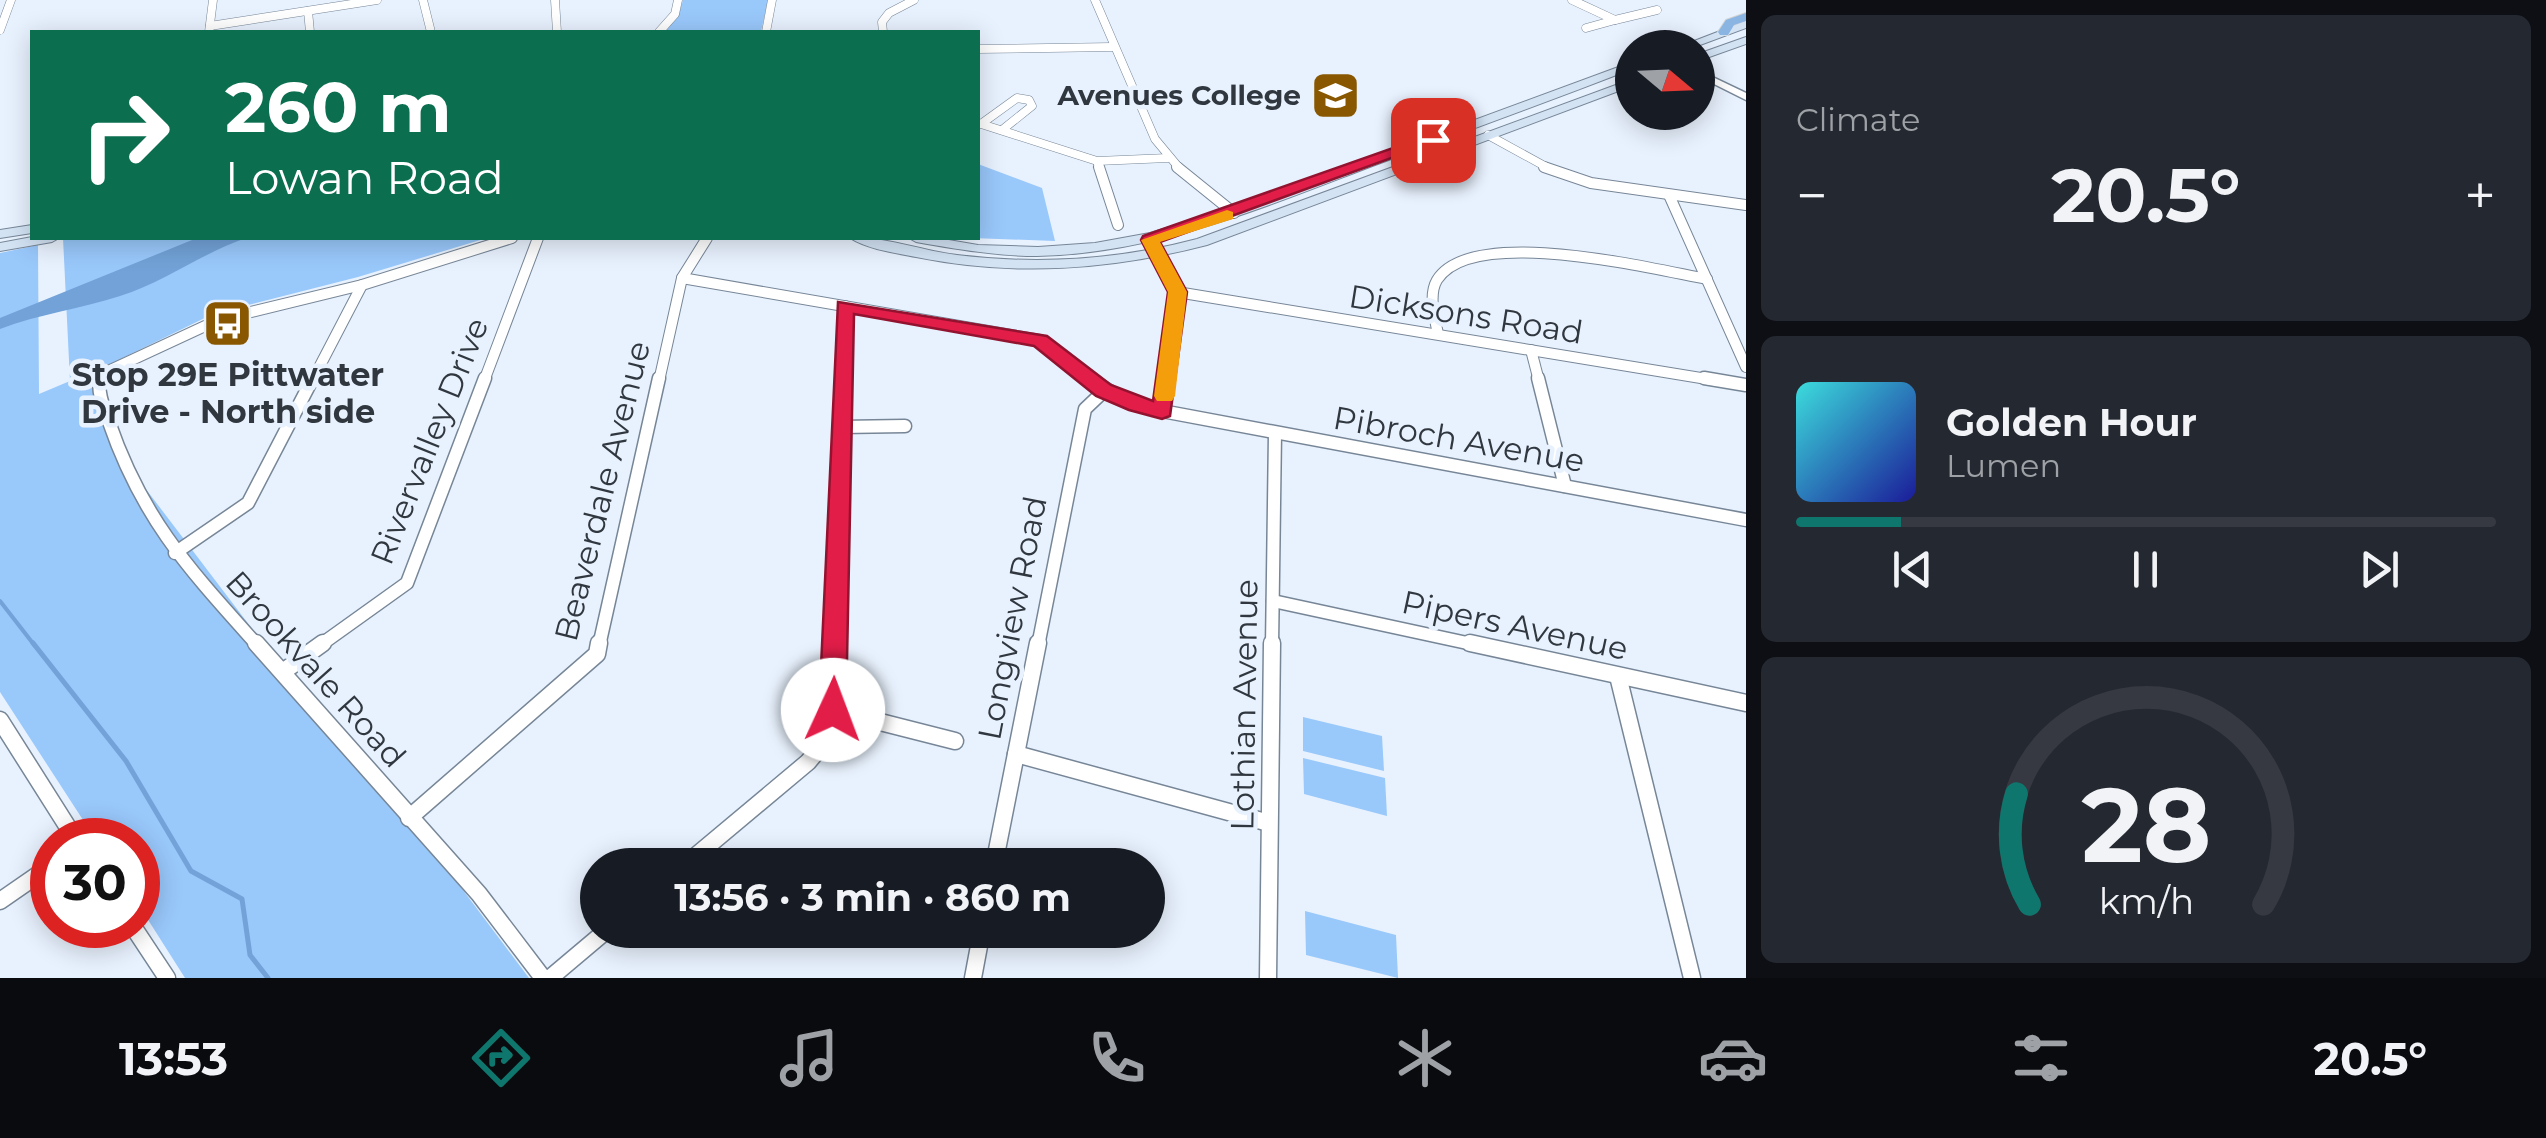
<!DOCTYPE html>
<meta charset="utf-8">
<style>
body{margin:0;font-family:Montserrat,sans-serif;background:#242831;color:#f1f3f6;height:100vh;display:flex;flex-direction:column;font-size:38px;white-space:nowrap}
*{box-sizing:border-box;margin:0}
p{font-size:32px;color:#9ea1a6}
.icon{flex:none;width:55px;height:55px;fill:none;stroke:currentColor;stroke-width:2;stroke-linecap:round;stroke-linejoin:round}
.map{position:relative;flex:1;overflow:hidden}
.panel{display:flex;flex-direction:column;gap:15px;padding:15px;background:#0d0f14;width:800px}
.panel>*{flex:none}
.banner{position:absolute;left:30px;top:30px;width:950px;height:210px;border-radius:0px;box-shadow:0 5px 25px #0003;background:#0b6e4f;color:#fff;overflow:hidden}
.needle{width:65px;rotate:109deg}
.controls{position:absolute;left:1615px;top:30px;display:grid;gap:20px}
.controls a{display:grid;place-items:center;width:100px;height:100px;border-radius:50%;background:#171b24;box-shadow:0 5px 25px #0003;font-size:50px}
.speed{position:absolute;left:30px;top:818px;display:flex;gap:20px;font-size:50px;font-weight:700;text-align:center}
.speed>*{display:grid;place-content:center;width:130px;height:130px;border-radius:50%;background:#171b24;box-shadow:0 5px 25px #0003;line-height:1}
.speed .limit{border:15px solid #d22;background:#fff;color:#111}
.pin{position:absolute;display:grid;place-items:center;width:85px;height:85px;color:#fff;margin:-42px;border-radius:20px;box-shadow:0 5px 15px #0006}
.me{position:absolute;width:110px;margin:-55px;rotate:2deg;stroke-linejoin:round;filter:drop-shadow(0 0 8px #0008)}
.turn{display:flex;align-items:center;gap:35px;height:210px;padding:0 30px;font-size:45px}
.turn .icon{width:130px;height:130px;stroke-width:2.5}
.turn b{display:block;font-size:70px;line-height:85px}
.big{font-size:75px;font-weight:700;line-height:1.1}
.panel .tile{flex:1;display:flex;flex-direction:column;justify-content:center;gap:15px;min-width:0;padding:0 35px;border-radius:15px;background:#242831}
.panel .dial{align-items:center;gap:0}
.dial svg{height:260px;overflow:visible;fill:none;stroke:#363941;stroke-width:7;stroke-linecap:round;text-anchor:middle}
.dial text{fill:#f1f3f6;stroke:none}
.song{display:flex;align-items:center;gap:30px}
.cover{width:120px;height:120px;border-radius:15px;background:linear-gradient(135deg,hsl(180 70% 55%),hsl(240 70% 35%))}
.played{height:10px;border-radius:5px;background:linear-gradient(90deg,#0f766e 15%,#363941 15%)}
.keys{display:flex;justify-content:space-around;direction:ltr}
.heat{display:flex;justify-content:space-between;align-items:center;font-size:55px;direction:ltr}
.trip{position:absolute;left:580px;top:848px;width:585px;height:100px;border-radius:50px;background:#171b24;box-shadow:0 5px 25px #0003;font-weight:700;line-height:100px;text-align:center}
.tab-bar{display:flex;height:160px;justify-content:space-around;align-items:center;background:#090b0e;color:#9ea1a6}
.tab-bar .icon{width:70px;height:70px}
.tab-bar .on{color:#0f766e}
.tab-bar b{font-size:45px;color:#f1f3f6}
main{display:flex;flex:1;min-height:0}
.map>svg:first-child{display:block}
</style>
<main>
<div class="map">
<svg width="1746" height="978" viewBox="0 0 1746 978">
<rect width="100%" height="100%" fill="#e8f2fe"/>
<!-- green -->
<g fill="#99c8fb">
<path d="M683,0H768L761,32H663L679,14Z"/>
<path d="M978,164L1042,188L1055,241L972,238H978Z"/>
<path d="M63,238H487L358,277L213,314L100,369L117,451L284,671L409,818L529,978H185L138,904V840H96L0,692V253L38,245L39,394L70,381Z"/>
<path d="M1303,717L1382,736L1384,771L1303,751Z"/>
<path d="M1303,758L1385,778L1387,816L1304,794Z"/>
<path d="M1305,911L1396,935L1398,978L1306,955Z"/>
</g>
<!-- water -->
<path fill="#72a2d7" d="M197,238H246C202,253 165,282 120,296C80,309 39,314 0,329V318Z"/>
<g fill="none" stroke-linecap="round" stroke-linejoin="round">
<!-- stream-far1 -->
<path stroke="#72a2d7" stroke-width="4" d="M0,601L35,646"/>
<!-- stream -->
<path stroke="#72a2d7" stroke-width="5" d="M33,643L126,761L191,871L242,899L250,955L268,978"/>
<defs>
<g id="minor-far3">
<path d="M423,0L431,32"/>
<path d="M555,0L557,32"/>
<path d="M1095,0L1155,139L1180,169"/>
<path d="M1572,0L1615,20L1657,10"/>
<path d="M308,11L310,32"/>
<path d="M210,26L377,0"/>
<path d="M1586,28L1615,20"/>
<path d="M0,30L11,0"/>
<path d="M209,32L213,0"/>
<path d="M659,32L675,14L678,0"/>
<path d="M766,32L772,0"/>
<path d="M883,32L882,22L889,13L914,0"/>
<path d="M978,49L1112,47"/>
<path d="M978,123L1097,161L1168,158"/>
<path d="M981,124L1017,98L1029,100L1032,106L1002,130"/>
<path d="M1488,135L1550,169"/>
<path d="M1097,161L1100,169"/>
</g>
<g id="minor-far2">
<path d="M1099,167L1118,225"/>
<path d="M1177,167L1234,213"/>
<path d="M1544,167L1591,183L1746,205"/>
<path d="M1669,195L1746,367"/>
<path d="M1150,240L1177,292L1166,381"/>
<path d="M682,278L1040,340L1091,381"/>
<path d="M1177,292L1719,381"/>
<path d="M1438,334C1435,319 1428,295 1437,280C1472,224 1652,269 1707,279"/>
<path d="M1531,350L1539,381"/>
<path d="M99,381L106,372L218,320L362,285L512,238"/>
<path d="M312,381L362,285"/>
<path d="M484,381L538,238"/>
<path d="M659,381L682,278L707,238"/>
<path d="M842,381L845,306"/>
</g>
<g id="minor-far1">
<path d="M100,378C97,392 104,408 109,422C143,521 191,571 258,646"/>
<path d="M1088,378L1129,403L1162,411L1746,520"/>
<path d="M1538,378L1565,486"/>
<path d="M1704,378L1746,385"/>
<path d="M1162,411L1166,378"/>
<path d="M841,427L905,426"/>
<path d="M175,553L248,503L313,378"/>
<path d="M1273,601L1481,646"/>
<path d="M319,646L407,583L485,378"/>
<path d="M599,646L659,378"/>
<path d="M833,646L842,378"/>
<path d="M1038,646L1085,409L1104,391"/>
<path d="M1272,646L1275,433"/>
</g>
<g id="minor">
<path d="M256,643L479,894L543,978"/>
<path d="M1470,643L1746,703"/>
<path d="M284,671L323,643"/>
<path d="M1618,676L1692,978"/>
<path d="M833,710L955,741"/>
<path d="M0,720L76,840"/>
<path d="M1016,754L1269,823"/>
<path d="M409,818L597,654L599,643"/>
<path d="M685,865L808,762L830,736L833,643"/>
<path d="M994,865L1038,643"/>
<path d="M0,901L52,865"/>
<path d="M132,925L167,978"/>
<path d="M550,978L607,930"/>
<path d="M973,978L982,930"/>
<path d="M1268,978L1272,643"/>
</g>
<path id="tertiary" d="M1698,70L1746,93V100L1698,76Z"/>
<g id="secondary">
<path d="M1746,21V28L1692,48H1676Z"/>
<path d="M1746,37V44L1698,61V54Z"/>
<path d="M1632,62V69C1547,102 1461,133 1375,165C1267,206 1155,254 1037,256C996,256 956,249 916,242L909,238H937L978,245L1038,247L1095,243L1150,233L1257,200Z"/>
<path d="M1698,76L1709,79L1711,81L1705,84L1698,82Z"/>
<path d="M1632,79V86L1207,245C1110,270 1015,277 916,257C895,253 867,249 850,238C885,236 922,251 957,255C1039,265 1118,260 1197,239Z"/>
<path d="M32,225V233L0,238V230Z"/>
<path d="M32,237L59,238L52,242L0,251V243Z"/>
</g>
<path id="trunk" d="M1746,13V21L1734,25L1728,35H1720L1718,32L1726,20Z"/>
</defs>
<!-- minor-far3 casing -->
<use href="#minor-far3" stroke="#778697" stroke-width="9"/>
<!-- minor-far2 casing -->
<use href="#minor-far2" stroke="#778697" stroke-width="12"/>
<!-- minor-far1 casing -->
<use href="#minor-far1" stroke="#778697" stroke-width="15"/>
<!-- minor casing -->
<use href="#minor" stroke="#778697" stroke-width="19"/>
<!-- tertiary casing -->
<use href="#tertiary" stroke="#778697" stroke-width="3"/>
<!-- secondary casing -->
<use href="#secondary" stroke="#778697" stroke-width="2"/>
<!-- trunk casing -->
<use href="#trunk" stroke="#d2d3d5" stroke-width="2"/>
<!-- minor-far3 -->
<use href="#minor-far3" stroke="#fff" stroke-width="8"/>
<!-- minor-far2 -->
<use href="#minor-far2" stroke="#fff" stroke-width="10"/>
<!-- minor-far1 -->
<use href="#minor-far1" stroke="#fff" stroke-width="12"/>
<!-- minor -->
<use href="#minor" stroke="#fff" stroke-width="16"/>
<!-- tertiary -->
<use href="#tertiary" fill="#fff" fill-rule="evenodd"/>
<!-- secondary -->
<use href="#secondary" fill="#d3e3f4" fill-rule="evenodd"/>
<!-- trunk -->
<use href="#trunk" fill="#8ab4e2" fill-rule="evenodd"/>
</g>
<!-- route -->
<path fill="#e11d48" stroke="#92132f" stroke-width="2.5" d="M1427,136L1441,140L1160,242L1187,292L1170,416L1162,419L1129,410L1096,396L1034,346L854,314L846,710L842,719L833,723L823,719L819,710L838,302L1047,336L1111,385L1153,401L1168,292L1141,240L1143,236Z"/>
<!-- slow -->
<path fill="#f59e0b" d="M1227,210L1233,212V219L1160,242L1187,292L1175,396L1172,401H1157L1154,396L1168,292L1141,240Z"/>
<!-- icons -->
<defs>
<symbol id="school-square" viewBox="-11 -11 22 22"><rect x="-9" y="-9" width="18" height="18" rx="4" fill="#885700" stroke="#e8f2fe"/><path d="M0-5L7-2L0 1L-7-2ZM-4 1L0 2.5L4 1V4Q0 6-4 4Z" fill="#fff"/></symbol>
<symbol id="bus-square" viewBox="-11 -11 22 22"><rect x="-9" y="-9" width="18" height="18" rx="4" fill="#885700" stroke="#e8f2fe"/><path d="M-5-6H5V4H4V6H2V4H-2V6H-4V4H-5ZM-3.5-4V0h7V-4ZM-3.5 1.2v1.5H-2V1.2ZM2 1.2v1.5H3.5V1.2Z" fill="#fff"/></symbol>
</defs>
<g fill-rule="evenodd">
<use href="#school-square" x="1308" y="68" width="55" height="55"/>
<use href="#bus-square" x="200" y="296" width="55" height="55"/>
</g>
<g text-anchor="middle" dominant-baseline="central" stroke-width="9" stroke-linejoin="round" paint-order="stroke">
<!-- far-poi labels -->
<g font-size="28" font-weight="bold" fill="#31373f" stroke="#e8f2fe" text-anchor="end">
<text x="1301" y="95">Avenues College</text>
</g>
<!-- street labels -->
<g font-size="32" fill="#31373f" stroke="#e8f2fe">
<text transform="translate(1466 314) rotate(9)">Dicksons Road</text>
<text transform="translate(1459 439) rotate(10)">Pibroch Avenue</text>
<text transform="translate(429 441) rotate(-68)">Rivervalley Drive</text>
<text transform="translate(602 491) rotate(-76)">Beaverdale Avenue</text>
<text transform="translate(1012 618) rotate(-79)">Longview Road</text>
<text transform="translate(1515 625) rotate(12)">Pipers Avenue</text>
<text transform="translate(316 669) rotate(48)">Brookvale Road</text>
<text transform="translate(1244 705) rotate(-89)">Lothian Avenue</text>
</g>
<!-- poi labels -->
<g font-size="32" font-weight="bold" fill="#31373f" stroke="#e8f2fe">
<text x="228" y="374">Stop 29E Pittwater<tspan x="228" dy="37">Drive - North side</tspan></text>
</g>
</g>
</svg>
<div class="controls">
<a><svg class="needle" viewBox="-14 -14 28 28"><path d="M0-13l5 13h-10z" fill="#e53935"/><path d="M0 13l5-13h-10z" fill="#9ea1a6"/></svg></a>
</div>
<div class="speed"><div class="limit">30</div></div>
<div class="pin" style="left:1433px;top:140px;background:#d93025"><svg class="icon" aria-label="arrive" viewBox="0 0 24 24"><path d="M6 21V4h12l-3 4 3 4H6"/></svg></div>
<svg class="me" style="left:833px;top:710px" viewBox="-20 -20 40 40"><circle r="19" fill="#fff"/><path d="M0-13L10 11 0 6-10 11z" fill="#e11d48"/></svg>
<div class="trip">13:56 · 3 min · 860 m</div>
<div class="banner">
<div class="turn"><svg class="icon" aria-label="right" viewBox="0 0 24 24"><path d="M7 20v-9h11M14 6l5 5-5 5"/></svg><div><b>260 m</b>Lowan Road</div></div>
</div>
</div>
<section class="panel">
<div class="tile"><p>Climate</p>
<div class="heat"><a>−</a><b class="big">20.5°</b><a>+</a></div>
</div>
<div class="tile">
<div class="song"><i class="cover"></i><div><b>Golden Hour</b><p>Lumen</p></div></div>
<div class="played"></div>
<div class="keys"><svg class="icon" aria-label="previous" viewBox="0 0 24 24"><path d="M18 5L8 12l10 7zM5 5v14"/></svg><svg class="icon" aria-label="pause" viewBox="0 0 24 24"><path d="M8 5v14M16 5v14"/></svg><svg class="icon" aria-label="next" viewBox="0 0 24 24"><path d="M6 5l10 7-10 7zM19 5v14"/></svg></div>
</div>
<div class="tile dial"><svg viewBox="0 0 100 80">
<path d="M14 69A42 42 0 1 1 86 69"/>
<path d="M14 69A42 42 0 0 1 10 35" stroke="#0f766e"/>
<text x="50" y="56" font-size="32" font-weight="700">28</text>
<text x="50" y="72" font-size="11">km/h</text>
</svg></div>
</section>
</main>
<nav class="tab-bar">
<b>13:53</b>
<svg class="icon on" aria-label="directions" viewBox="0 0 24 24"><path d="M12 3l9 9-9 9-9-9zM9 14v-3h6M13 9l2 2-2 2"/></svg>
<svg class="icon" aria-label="music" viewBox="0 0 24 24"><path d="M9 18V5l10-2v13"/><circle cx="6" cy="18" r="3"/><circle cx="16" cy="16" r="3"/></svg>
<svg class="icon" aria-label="phone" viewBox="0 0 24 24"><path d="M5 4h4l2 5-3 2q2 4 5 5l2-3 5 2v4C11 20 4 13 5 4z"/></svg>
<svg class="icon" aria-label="climate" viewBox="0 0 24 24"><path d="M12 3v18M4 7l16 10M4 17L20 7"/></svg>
<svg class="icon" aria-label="car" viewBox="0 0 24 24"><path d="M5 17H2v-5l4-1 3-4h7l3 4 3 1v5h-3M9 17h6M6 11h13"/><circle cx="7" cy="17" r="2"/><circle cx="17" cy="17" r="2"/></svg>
<svg class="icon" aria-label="filters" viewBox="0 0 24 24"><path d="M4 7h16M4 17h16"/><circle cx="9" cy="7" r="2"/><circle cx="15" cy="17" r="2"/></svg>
<b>20.5°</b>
</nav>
